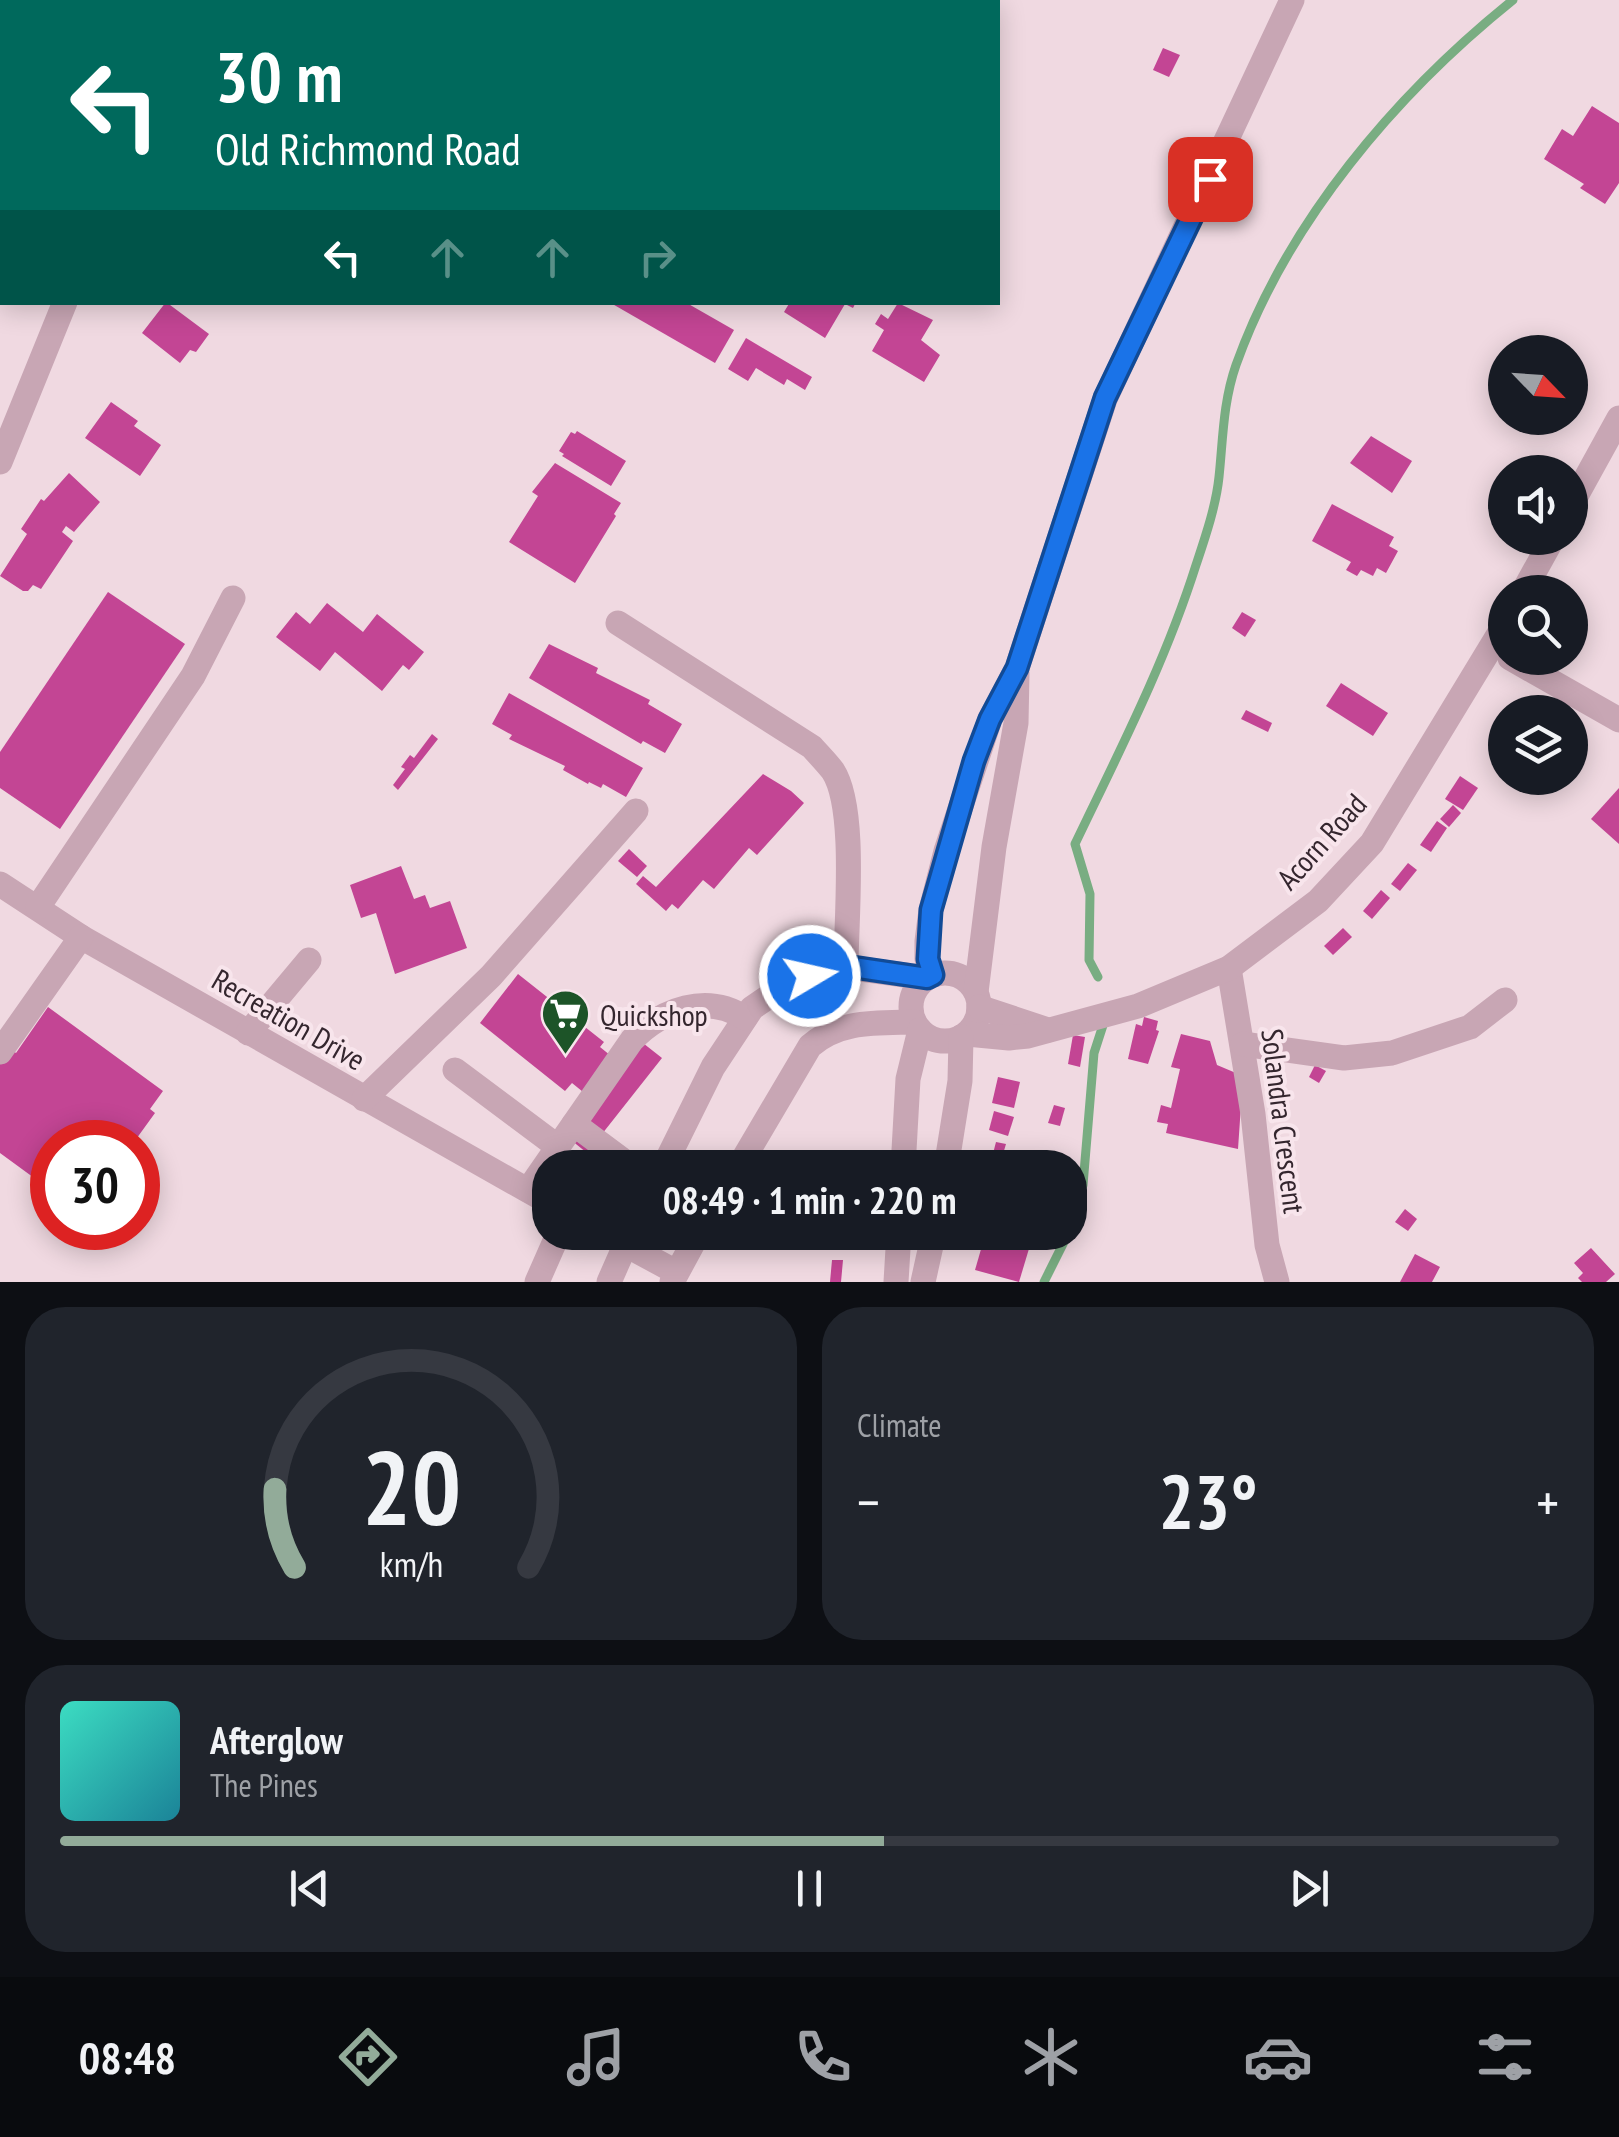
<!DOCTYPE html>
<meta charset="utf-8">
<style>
body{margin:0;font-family:"PT Sans Narrow",sans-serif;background:#20242c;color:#f1f3f6;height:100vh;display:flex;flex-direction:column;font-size:38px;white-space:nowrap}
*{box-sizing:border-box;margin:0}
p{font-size:32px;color:#9ea1a6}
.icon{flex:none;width:55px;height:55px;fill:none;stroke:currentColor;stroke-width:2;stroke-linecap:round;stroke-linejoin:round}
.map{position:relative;height:1282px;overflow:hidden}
.details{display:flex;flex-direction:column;gap:25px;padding:25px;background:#0d0f14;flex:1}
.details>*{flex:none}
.top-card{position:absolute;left:0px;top:0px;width:1000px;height:305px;box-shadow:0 5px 25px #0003;background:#00695c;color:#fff;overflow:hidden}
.needle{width:65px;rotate:115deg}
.controls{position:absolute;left:1488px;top:335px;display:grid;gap:20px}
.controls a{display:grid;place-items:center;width:100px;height:100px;border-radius:50%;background:#171b24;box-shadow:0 5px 25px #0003;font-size:50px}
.speed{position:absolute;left:30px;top:1120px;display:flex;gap:20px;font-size:50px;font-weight:700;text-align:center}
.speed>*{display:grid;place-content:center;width:130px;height:130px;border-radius:50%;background:#171b24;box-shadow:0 5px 25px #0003;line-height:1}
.speed .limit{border:15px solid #d22;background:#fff;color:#111}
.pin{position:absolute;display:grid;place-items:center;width:85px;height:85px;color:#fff;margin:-42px;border-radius:20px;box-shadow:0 5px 15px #0006}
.me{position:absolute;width:110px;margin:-55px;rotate:81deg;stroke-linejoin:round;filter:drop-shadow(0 0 8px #0008)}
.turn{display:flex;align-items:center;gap:35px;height:210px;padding:0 50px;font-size:45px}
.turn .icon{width:130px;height:130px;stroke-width:2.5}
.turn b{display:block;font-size:70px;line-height:85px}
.lanes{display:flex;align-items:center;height:95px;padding:0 50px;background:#0003;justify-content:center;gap:50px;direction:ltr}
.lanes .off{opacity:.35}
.big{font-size:75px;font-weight:700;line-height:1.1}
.details .card{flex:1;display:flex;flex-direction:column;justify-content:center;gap:15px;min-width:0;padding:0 35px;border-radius:40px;background:#20242c}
.details .dial{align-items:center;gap:0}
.dial svg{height:260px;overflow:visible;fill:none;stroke:#363941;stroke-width:7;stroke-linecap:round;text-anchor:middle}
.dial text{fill:#f1f3f6;stroke:none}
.song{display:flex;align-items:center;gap:30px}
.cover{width:120px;height:120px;border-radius:15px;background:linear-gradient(135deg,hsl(170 70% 55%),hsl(190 70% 35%))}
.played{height:10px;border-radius:5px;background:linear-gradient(90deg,#92ab99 55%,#363941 55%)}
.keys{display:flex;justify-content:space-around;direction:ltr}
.heat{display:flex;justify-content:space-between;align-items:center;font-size:55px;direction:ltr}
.details .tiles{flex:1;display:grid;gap:25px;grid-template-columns:1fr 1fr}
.card:last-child{grid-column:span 2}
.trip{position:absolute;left:532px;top:1150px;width:555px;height:100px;border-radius:40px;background:#171b24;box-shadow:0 5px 25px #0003;font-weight:700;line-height:100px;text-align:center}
.dock{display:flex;height:160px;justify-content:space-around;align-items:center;background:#090b0e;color:#9ea1a6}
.dock .icon{width:70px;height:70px}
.dock .active{color:#92ab99}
.dock b{font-size:45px;color:#f1f3f6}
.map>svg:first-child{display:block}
</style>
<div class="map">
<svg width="1619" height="1282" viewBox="0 0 1619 1282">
<rect width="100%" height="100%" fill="#f0d9e1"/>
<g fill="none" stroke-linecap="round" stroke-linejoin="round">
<!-- stream -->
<g stroke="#79ad82" stroke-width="9">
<path d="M1098,977L1089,960L1090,894L1075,844C1119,752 1165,663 1196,565C1205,538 1216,506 1219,477C1223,439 1223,402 1236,365C1287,222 1396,94 1513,0"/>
<path d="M1070,1230L1083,1185L1094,1053L1105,1019"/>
<path d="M1044,1282L1069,1232"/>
</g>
</g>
<!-- building -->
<g fill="#c34594">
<path d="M1163,48L1180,55L1169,77L1153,70Z"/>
<path d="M1592,106L1619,123V183L1605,204L1580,188L1584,184L1544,159L1562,129L1573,136Z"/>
<path d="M166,302L209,334L196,352L190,350L180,363L142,333Z"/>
<path d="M609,302H685L734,330L715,363Z"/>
<path d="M790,302H856L853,308L845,304L825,338L784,312Z"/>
<path d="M898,303L933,320L921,340L940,355L924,382L872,351L884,330L875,324L881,314L888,319Z"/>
<path d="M746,338L812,377L805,390L787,379L784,385L756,368L748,381L728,369Z"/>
<path d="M111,402L138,421L134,426L161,445L140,476L85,438Z"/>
<path d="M577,431L626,461L611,486L562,456L564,454L559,451L571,432L575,434Z"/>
<path d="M1371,436L1412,461L1392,493L1350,463Z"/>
<path d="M555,463L621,503L614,514L616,516L575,583L509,542L538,496L532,492Z"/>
<path d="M69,473L100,502L74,532L66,526L62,532L73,541L41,589L33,585L28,591H23L0,576L27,534L21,529L41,499L44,501Z"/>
<path d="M1332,504L1394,537L1389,546L1398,551L1386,573L1377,568L1373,576L1361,570L1357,576L1346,570L1351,562L1312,541Z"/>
<path d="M108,592L185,644L60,829L0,788V752Z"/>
<path d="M327,603L363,632L377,614L424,652L409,670L403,665L382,691L335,652L320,671L276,637L296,612L310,624Z"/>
<path d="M1242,612L1256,620L1245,637L1232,628Z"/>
<path d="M549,644L598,668L596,673L650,700L648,704L682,724L665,753L643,741L641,744L529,678Z"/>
<path d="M1341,683L1388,713L1373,736L1326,706Z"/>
<path d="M509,693L643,768L626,797L603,784L601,788L589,782L588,784L563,770L565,766L509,739L512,735L492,724Z"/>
<path d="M1246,710L1272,723L1268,732L1241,719Z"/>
<path d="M432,734L438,739L398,790L393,785L405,769L401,767L410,755L414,758Z"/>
<path d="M763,774L791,791L804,803L757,855L749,848L714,889L703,880L678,909L672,904L666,911L636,884L643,876L656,887Z"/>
<path d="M1460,776L1478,788L1463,810L1445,799Z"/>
<path d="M1619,788V844L1591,819Z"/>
<path d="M1453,805L1461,813L1449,827L1440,819Z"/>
<path d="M1437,821L1447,828L1431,852L1420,845Z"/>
<path d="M629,849L647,866L637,877L618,861Z"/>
<path d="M1408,863L1417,870L1400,891L1391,884Z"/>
<path d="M401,866L414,899L425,895L430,908L450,901L467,948L395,974L376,913L361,918L350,885Z"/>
<path d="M1381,890L1390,898L1372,919L1363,911Z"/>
<path d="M1343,928L1352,937L1333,955L1324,946Z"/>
<path d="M518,974L604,1042L600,1047L616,1060L634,1036L662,1058L587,1153L560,1131L588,1096L572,1083L565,1091L480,1023Z"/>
<path d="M48,1007L163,1091L150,1109L155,1113L134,1142H52V1191L0,1153V1041L16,1053Z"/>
<path d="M1144,1017L1158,1021L1156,1030L1159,1031L1148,1064L1128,1059L1136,1024L1142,1026Z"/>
<path d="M1181,1034L1210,1041L1217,1065L1243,1076L1238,1149L1166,1133L1168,1124L1157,1122L1161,1105L1171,1108L1180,1069L1171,1067Z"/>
<path d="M1073,1035L1085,1037L1080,1067L1068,1064Z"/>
<path d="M1315,1065L1326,1071L1319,1083L1309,1077Z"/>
<path d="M998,1077L1020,1082L1014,1108L992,1103Z"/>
<path d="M1054,1105L1065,1108L1060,1126L1048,1123Z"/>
<path d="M994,1111L1014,1117L1008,1136L989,1130Z"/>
<path d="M996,1142L1006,1144L1000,1164L991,1161Z"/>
<path d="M1405,1209L1417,1219L1408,1231L1395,1222Z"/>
<path d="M832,1232H843L842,1248H831Z"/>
<path d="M986,1232H1034L1019,1282L975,1270Z"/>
<path d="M1591,1248L1615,1274L1606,1282H1582L1578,1278L1583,1273L1574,1263Z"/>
<path d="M1415,1254L1440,1267L1432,1282H1400Z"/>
<path d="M832,1260H843L841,1282H830Z"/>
</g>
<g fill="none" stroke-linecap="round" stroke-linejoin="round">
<!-- minor -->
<g stroke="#c8a6b4" stroke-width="25">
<path d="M191,2L192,0"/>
<path d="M490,2L493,0"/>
<path d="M0,462L65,302"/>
<path d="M1570,507L1619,418"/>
<path d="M1523,592L1553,538"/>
<path d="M618,623L812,747C819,755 827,763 833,771C857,808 846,920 846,967"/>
<path d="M1510,658L1619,720"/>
<path d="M0,884L81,937L550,1203"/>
<path d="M38,907L193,676L233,598"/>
<path d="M1229,968L1253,1114L1267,1245L1277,1282"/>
<circle cx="945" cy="1007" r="34"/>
<path d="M933,975L927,959V941L931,910L946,851L990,719L1017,668L1105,399L1292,0"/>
<path d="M976,992L994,847L1016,723L1017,673"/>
<path d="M979,1007L1048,1030"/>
<path d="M248,1033L309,960"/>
<path d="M967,1034L1009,1038L1028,1036L1138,1006L1229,968L1318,901L1372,843L1505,624"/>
<path d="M1243,1044L1344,1058L1392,1053L1470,1027L1505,1000"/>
<path d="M0,1052L81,937"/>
<path d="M455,1070L558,1147"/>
<path d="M364,1099L491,976L636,811"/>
<path d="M574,1124L633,1168"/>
<path d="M663,1168L713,1067L752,1008L789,983L846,967L927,978"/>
<path d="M738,1168L810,1046C840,1020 876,1023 914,1022"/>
<path d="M903,1168L908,1079L920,1030"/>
<path d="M946,1168L960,1081L961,1037"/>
<path d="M528,1190L632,1040C662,1009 707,993 745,1018"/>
<path d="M602,1232L676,1272"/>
<path d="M537,1282L559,1232"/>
<path d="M609,1282L631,1232"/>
<path d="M672,1282L699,1232"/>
<path d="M896,1282L899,1232"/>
<path d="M923,1282L934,1232"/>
</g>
</g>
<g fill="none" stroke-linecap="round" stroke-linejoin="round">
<defs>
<path id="route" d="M810,976L846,966L927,978L933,975L928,959L931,910L974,761L990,719L1017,668L1105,398L1210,179"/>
</defs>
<!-- route casing -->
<use href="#route" stroke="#114b97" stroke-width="25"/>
<!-- route -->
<use href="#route" stroke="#1a73e8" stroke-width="18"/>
</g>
<!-- icons -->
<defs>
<symbol id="supermarket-pin" viewBox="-11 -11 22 30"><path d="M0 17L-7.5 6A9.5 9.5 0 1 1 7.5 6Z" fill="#1d5428" stroke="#f8e5ec"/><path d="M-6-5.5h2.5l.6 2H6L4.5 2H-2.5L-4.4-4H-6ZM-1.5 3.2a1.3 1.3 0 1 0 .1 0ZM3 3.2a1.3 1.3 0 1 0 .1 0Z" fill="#fff"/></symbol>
</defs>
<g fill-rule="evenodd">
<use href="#supermarket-pin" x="538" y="986" width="55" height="75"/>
</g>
<g text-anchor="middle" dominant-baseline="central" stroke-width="8" stroke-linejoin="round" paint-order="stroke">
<!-- street labels -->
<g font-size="30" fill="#34262e" stroke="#f8e5ec">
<text transform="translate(1321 841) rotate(-48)">Acorn Road</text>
<text transform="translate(289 1019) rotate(30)">Recreation Drive</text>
<text transform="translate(1284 1121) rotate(83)">Solandra Crescent</text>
</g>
<!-- poi labels -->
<g font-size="30" fill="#34262e" stroke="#f8e5ec" text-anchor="start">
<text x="600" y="1014">Quickshop</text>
</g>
</g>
</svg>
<div class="controls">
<a><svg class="needle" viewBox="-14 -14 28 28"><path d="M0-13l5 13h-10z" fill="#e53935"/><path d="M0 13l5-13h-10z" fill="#9ea1a6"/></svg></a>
<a><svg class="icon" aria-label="sound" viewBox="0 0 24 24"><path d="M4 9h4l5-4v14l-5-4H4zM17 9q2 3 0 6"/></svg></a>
<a><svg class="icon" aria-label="search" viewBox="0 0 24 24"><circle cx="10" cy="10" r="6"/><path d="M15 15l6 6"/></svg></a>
<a><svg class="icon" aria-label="layers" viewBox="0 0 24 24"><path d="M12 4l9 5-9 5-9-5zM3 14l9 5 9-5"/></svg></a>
</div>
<div class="speed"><div class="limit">30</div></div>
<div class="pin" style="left:1210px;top:179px;background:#d93025"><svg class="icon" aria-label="arrive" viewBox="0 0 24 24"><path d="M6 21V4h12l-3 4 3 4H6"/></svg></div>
<svg class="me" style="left:810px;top:976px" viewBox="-20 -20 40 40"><circle r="17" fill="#1a73e8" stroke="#fff" stroke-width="3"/><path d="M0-11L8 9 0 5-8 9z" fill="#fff"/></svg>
<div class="trip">08:49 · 1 min · 220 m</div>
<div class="top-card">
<div class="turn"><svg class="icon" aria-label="left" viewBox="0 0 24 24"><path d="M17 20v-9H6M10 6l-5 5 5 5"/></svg><div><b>30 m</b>Old Richmond Road</div></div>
<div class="lanes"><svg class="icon" aria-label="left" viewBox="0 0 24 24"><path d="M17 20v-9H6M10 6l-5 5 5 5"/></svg><svg class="icon off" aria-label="ahead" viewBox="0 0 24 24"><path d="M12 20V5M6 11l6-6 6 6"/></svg><svg class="icon off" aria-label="ahead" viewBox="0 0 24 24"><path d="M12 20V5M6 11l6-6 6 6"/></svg><svg class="icon off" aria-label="right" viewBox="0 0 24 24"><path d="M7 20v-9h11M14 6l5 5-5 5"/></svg></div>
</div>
</div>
<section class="details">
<div class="tiles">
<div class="card dial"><svg viewBox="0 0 100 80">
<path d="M14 69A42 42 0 1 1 86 69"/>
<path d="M14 69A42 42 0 0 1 8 45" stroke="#92ab99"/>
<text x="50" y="56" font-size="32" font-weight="700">20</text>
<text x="50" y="72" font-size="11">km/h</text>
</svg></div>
<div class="card"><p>Climate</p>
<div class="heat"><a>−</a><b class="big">23°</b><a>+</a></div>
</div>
<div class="card">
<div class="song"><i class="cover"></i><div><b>Afterglow</b><p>The Pines</p></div></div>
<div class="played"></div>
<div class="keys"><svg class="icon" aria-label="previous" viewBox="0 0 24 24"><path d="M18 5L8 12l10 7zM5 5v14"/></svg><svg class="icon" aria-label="pause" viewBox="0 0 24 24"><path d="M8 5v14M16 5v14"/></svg><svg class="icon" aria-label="next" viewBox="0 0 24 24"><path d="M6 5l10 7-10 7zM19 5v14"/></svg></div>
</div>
</div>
</section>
<nav class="dock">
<b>08:48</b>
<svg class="icon active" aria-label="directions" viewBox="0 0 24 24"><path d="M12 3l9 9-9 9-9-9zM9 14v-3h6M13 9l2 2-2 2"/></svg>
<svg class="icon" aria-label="music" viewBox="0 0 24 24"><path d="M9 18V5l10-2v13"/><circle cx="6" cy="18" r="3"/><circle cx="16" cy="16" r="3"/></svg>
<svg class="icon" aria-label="phone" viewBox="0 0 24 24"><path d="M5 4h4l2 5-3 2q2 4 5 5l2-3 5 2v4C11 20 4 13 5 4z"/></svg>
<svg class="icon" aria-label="climate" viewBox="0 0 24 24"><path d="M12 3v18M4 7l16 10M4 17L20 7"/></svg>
<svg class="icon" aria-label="car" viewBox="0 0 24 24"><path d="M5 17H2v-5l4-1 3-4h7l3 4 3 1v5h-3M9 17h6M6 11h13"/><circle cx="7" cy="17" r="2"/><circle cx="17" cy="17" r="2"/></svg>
<svg class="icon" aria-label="filters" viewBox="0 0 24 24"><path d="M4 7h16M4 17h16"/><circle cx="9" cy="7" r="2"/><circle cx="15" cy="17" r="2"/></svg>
</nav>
